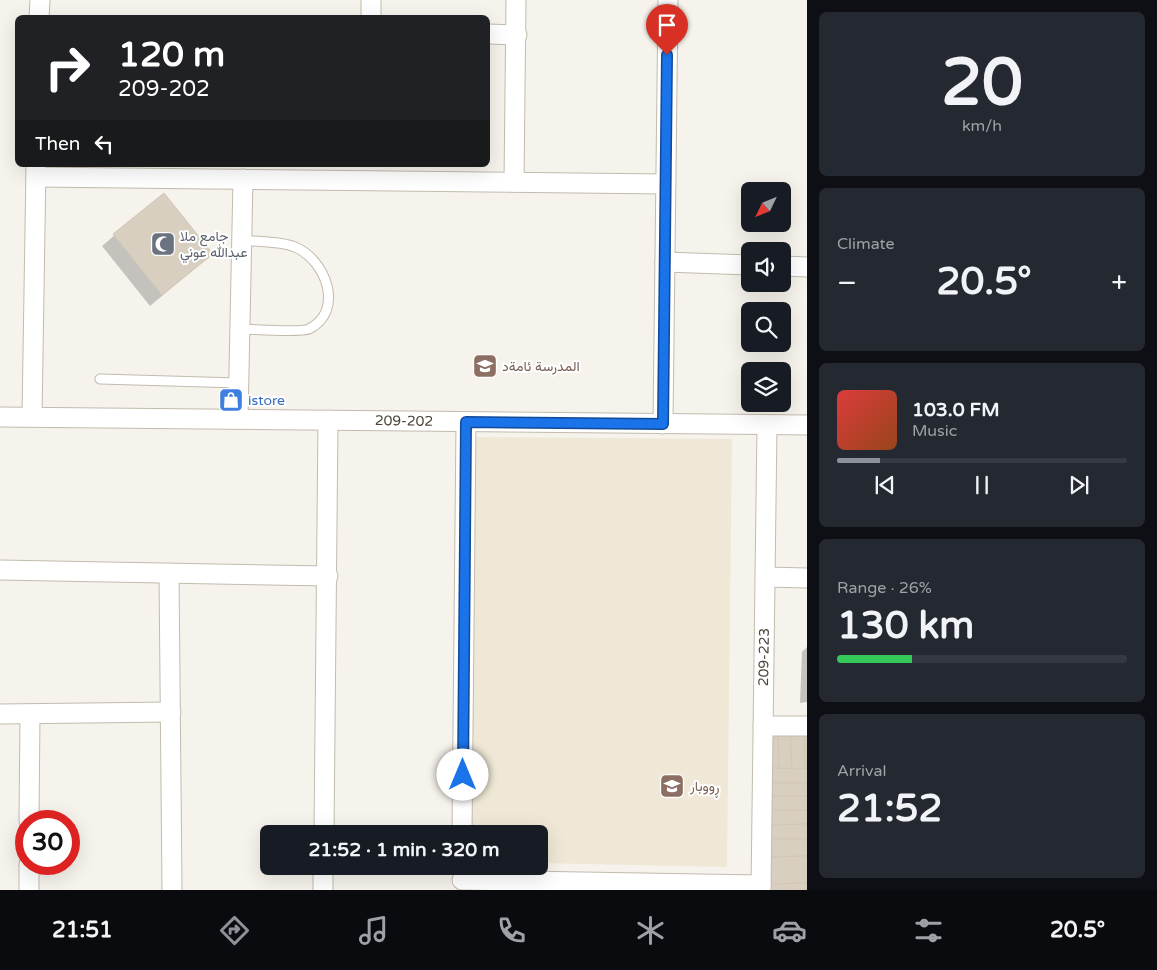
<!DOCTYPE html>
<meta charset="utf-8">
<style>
body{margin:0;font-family:"Varela Round",Vazirmatn,sans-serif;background:#242831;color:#f1f3f6;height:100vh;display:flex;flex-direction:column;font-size:19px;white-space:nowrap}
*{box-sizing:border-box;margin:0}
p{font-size:16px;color:#9ea1a6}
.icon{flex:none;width:28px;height:28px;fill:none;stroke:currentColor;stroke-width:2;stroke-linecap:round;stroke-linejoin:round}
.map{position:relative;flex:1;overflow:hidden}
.panel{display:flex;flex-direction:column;gap:12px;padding:12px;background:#0d0f14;width:350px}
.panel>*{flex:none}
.guide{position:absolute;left:15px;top:15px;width:475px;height:152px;border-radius:8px;box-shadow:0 5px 20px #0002;background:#202124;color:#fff;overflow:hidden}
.needle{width:32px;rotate:227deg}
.controls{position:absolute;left:741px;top:182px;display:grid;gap:10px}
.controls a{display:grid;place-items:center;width:50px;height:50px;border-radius:8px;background:#171b24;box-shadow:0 5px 20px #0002;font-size:25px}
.speed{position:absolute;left:15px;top:810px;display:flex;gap:10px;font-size:25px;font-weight:700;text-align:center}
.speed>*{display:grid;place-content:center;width:65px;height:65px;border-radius:50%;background:#171b24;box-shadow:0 5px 20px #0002;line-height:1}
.speed .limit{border:8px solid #d22;background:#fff;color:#111}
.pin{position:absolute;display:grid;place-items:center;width:42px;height:42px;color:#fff;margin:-51px -21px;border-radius:50% 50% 50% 0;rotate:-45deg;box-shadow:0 0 5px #0007}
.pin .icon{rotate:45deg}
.me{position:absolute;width:55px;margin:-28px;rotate:0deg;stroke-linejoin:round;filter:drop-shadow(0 0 4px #0008)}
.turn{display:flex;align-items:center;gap:18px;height:105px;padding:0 20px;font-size:22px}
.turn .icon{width:65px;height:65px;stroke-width:2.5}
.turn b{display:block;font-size:35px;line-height:42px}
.then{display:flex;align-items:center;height:48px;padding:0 20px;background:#0003;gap:10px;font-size:19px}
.big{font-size:38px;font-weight:800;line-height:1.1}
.panel .card{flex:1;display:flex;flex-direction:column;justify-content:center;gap:8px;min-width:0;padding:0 18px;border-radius:8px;background:#242831}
.panel .dial{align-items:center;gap:0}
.dial b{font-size:65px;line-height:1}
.song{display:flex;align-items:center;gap:15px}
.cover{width:60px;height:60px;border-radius:8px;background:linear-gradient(135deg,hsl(0 70% 55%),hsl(20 70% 35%))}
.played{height:5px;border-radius:2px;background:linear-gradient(90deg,#8c9099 15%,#363941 15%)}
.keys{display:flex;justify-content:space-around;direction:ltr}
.heat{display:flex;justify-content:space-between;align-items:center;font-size:28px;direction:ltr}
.charge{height:8px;border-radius:4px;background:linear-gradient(90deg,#34c759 26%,#363941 0)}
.trip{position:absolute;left:260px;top:825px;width:288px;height:50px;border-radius:8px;background:#171b24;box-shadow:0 5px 20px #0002;font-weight:800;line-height:50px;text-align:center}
.dock{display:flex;height:80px;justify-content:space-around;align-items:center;background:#090b0e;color:#9ea1a6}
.dock .icon{width:35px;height:35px}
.dock .on{color:#8c9099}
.dock b{font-size:22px;color:#f1f3f6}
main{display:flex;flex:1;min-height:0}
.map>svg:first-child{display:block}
</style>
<main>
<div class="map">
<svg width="807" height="890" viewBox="0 0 807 890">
<rect width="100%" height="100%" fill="#f6f3ec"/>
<!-- education -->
<path fill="#efe8d6" d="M473,437L732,439L727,867L539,863V834H467Z"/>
<!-- shadow -->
<g fill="#0003">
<path d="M163,194L212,254L150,306L102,246Z"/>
<path d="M807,647V702L800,703L802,652Z"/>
</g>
<!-- building -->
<g fill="#d8cfc1" stroke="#d3c7b4">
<path d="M164,193L213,254L162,295L113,234Z"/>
<path d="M778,729L779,768H765L763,730Z"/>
<path d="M778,729H790L792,769L779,768Z"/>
<path d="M790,729H804L805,769H792Z"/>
<path d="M804,729H807V769H805Z"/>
<path d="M765,768L807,769V783H765Z"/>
<rect x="765" y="783" width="42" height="13"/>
<path d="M765,796H807V810H766Z"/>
<path d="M766,810H807V824L766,825Z"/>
<path d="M807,824V839H767L766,825Z"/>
<path d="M767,839H807V856L767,857Z"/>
<path d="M807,856V883L767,884V857Z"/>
<path d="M807,883V890H767V884Z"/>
</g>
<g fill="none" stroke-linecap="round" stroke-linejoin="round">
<defs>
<g id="lane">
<path d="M240,329C252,329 300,333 309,329C345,311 326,260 295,247C280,241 258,242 242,240"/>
<path d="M100,379L239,383"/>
</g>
<g id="street">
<path d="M39,18L40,0"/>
<path d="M371,18V0"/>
<path d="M488,34L517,35"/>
<path d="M36,177L666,184"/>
<path d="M514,182L516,0"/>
<path d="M665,262L750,265"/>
<path d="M782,266L807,267"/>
<path d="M0,417L807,425"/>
<path d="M32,417L36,166"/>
<path d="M238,419L243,179"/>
<path d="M663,424L668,0"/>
<path d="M0,570L328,576"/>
<path d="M169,573L172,890"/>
<path d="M765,577L807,578"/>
<path d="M0,714L171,712"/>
<path d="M763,726H807"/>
<path d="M29,821L30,715"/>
<path d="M324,834L328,420"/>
<path d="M462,834L466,422"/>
<path d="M462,880L761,885"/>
<path d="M29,890V864"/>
<path d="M323,890V866"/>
<path d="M761,890L767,425"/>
</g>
</defs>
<!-- lane casing -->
<use href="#lane" stroke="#c2bbae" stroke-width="11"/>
<!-- street casing -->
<use href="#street" stroke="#c2bbae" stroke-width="21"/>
<!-- lane -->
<use href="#lane" stroke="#fff" stroke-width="9"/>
<!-- street -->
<use href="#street" stroke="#fff" stroke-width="19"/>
</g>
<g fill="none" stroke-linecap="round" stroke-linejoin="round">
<defs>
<path id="route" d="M463,775L466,422L663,424L667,55"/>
</defs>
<!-- route casing -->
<use href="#route" stroke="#114b97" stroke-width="12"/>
<!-- route -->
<use href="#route" stroke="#1a73e8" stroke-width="9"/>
</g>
<!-- icons -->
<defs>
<symbol id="mosque-square" viewBox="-11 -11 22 22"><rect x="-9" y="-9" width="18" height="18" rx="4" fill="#6b7280" stroke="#fff"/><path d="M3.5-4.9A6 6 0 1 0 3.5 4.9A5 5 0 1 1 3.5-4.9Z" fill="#fff"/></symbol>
<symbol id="school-square" viewBox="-11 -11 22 22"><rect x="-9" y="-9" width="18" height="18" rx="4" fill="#8d6e63" stroke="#fff"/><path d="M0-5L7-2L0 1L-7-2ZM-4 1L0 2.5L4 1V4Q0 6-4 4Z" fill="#fff"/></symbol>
<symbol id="shop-square" viewBox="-11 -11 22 22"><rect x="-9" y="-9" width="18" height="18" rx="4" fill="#3f7fe0" stroke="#fff"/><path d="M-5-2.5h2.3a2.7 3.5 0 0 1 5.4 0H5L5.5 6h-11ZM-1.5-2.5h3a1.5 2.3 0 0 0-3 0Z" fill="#fff"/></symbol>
</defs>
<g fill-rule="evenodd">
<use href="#mosque-square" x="149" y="230" width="28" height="28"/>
<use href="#school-square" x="471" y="352" width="28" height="28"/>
<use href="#shop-square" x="217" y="386" width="28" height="28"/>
<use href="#school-square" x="658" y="772" width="28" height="28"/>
</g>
<g text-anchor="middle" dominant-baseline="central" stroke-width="4" stroke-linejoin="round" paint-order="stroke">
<!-- worship labels -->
<g font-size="14" fill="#5b616d" stroke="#fff" text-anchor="start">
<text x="180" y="236">جامع ملا<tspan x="180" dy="16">عبدالله عوني</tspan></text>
</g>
<!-- education labels -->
<g font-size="14" fill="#785e54" stroke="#fff" text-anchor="start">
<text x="502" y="366">المدرسة ئامةد</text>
<text x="690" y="786">ڕووبار</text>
</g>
<!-- shop labels -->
<g font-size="14" fill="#366cbe" stroke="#fff" text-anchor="start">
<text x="248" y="400">istore</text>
</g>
<!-- street labels -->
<g font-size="14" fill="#4b4439" stroke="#fff">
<text transform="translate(404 421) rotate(1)">209-202</text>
<text transform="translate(764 657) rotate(-89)">209-223</text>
</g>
</g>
</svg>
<div class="controls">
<a><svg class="needle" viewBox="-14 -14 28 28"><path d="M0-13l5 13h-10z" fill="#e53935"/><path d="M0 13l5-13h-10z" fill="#9ea1a6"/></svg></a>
<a><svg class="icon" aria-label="sound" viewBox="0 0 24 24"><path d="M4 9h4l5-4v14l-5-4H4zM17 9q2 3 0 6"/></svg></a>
<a><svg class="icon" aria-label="search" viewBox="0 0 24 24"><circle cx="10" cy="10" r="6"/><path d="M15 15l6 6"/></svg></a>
<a><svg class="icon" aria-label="layers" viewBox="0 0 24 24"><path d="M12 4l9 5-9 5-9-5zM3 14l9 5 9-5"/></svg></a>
</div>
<div class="speed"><div class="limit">30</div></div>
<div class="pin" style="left:667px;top:55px;background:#d93025"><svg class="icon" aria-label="arrive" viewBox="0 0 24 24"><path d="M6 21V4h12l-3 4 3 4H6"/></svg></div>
<svg class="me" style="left:463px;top:775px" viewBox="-20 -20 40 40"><circle r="19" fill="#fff"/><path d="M0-13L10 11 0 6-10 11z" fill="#1a73e8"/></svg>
<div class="trip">21:52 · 1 min · 320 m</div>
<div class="guide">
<div class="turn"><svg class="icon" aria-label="right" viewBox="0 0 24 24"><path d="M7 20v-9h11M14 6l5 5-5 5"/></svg><div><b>120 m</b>209-202</div></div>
<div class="then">Then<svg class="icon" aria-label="left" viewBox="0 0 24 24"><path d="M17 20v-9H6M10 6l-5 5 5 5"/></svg></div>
</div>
</div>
<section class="panel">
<div class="card dial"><b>20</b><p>km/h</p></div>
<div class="card"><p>Climate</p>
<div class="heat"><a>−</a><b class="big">20.5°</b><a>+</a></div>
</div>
<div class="card">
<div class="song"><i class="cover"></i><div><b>103.0 FM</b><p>Music</p></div></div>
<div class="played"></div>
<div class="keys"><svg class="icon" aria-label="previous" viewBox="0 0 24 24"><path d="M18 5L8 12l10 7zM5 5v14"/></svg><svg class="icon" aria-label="pause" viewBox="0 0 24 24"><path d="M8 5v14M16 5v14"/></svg><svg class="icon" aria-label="next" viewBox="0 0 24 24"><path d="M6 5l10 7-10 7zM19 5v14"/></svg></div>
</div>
<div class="card"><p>Range · 26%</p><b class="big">130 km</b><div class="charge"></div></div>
<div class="card"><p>Arrival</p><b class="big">21:52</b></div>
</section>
</main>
<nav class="dock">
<b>21:51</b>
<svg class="icon on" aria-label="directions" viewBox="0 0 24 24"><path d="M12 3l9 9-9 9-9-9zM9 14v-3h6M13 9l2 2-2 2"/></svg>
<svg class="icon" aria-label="music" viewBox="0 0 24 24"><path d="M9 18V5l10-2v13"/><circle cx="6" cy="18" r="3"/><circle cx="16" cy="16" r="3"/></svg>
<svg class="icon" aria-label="phone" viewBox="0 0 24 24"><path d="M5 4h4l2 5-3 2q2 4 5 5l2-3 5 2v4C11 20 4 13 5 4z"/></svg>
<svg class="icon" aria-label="climate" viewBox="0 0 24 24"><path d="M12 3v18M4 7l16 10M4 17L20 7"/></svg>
<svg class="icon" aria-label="car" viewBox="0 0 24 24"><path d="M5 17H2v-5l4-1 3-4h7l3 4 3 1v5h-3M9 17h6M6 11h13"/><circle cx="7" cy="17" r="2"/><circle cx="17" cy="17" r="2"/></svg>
<svg class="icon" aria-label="filters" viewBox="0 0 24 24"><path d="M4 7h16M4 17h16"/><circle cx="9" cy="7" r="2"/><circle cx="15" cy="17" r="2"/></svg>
<b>20.5°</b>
</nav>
